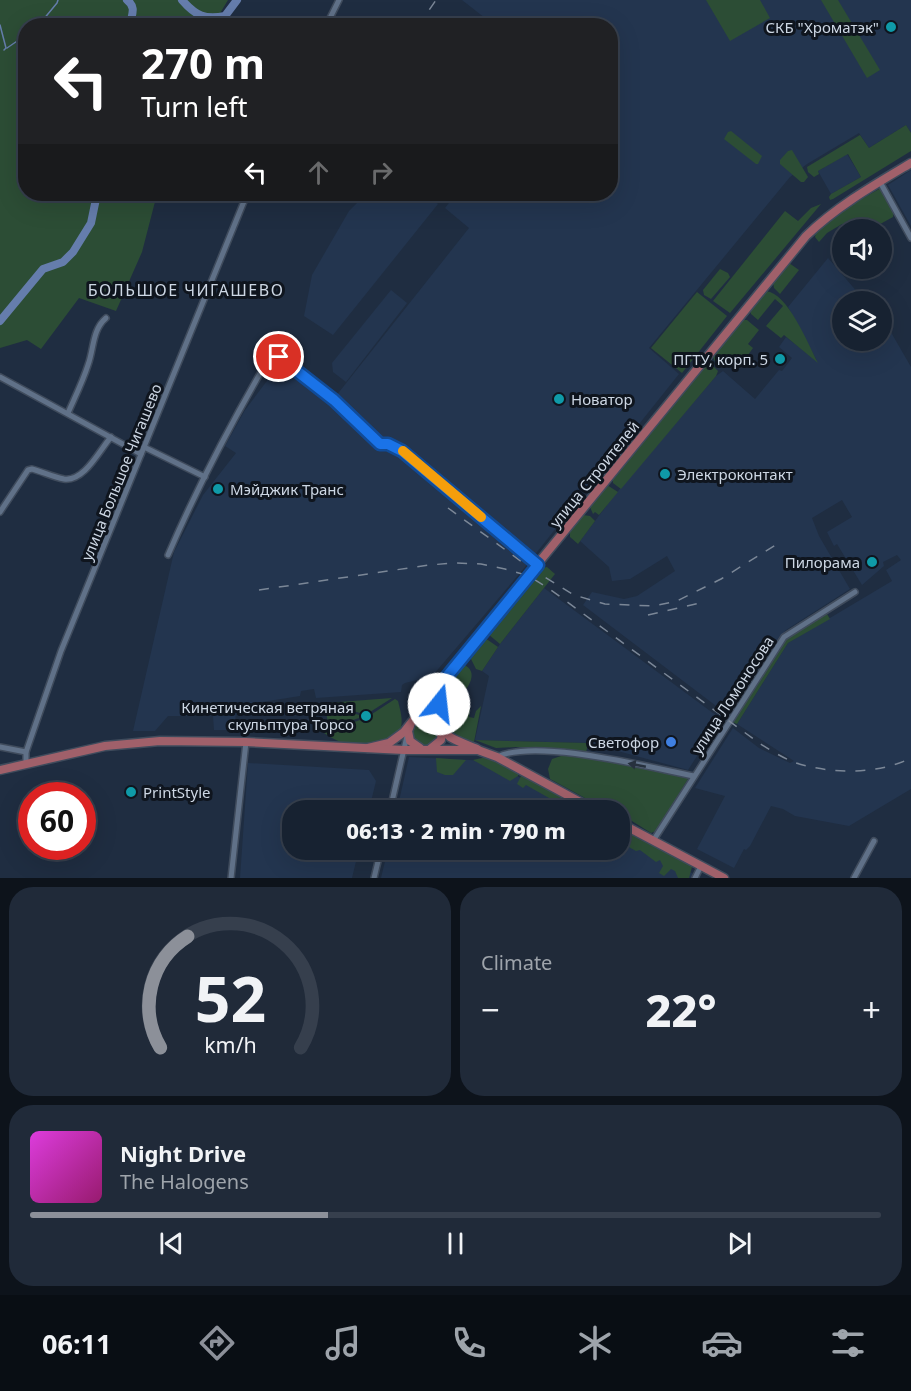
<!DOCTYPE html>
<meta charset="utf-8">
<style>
body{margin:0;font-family:"Noto Sans",sans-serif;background:#202a39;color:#f1f3f6;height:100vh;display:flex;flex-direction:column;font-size:22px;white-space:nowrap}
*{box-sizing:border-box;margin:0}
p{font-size:20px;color:#9ea4ab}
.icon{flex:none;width:33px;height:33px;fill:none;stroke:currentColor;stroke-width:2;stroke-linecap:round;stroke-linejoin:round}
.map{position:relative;height:878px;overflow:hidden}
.drawer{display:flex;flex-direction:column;gap:9px;padding:9px;background:#0d131b;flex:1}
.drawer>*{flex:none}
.guide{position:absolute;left:18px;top:18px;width:600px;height:183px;border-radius:24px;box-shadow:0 6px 24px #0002,0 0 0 2px #363f4d;background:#202124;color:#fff;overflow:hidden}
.fabs{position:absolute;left:832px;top:219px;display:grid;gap:12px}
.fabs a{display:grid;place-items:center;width:60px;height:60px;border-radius:50%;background:#172231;box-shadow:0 6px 24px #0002,0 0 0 2px #363f4d;font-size:30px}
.speed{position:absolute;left:18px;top:782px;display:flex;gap:12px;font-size:30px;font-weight:700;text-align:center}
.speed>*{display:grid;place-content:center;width:78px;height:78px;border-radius:50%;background:#172231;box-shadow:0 6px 24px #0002,0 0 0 2px #363f4d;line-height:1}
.speed .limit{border:9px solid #d22;background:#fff;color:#111}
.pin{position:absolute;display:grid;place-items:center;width:51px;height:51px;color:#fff;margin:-26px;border:3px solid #fff;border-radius:50%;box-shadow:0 2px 6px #0007}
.me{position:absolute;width:66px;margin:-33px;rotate:16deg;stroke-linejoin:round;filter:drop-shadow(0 0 4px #0008)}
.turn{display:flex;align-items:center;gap:21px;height:126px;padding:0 24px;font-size:27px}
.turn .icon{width:78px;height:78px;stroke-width:2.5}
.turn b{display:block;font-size:42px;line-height:51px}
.lanes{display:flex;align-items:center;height:57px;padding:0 24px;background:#0003;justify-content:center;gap:30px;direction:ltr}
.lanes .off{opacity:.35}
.big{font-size:45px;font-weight:800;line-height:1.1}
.drawer .widget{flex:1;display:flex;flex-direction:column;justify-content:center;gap:9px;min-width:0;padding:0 21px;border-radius:24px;background:#202a39}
.drawer .dial{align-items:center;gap:0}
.dial svg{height:156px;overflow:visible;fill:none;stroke:#363f4d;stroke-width:7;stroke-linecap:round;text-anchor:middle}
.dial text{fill:#f1f3f6;stroke:none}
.song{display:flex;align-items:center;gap:18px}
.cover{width:72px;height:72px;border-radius:9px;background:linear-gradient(135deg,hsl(300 70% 55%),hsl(320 70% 35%))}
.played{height:6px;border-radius:3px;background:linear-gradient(90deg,#8c9099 35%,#363f4d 35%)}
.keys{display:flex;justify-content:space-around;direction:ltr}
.heat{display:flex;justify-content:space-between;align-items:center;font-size:33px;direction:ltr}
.drawer .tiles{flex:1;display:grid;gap:9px;grid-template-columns:1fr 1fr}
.widget:last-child{grid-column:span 2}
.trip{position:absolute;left:282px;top:800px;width:348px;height:60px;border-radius:24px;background:#172231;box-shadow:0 6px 24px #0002,0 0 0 2px #363f4d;font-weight:800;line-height:60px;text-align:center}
.dock{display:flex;height:96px;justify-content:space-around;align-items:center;background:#090e14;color:#9ea4ab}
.dock .icon{width:42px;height:42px}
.dock .selected{color:#8c9099}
.dock b{font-size:27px;color:#f1f3f6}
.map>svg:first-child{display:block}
</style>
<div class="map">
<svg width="911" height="878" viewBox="0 0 911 878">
<rect width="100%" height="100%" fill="#1f2d41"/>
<!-- built -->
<g fill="#23354f">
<path d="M462,0H911V133L906,125L869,148L859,133L807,164L790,177L649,348L679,374L525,567L428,681L421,682V679L405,683L402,685L401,692L316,698L314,689L301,691L300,696L236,706L235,730H214L213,716H168L155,731H133L174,552L203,495L236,453L225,446L245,410L282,361L332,401L469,228L445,208L456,194H610V26L494,25Z"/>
<path d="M847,154L861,177L831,194L818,171Z"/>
<path d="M911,170V226L888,185Z"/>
<path d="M366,194H426L438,204L333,335L304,316L312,275L349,211Z"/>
<path d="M828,258L865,301L843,302V340H882V322L892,334L911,367V789L849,826L795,816L783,809L771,806L750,846L746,850L744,849L734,868L697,849L725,796L695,788L733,728L759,748L790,763L794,761L737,724L788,643L892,581L886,570L901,560L897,555L883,562L884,566L862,585L837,544L834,546L827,532L852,517L842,500L812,518L819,536L850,589L786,630L778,639L728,715L583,605L592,592L624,599L637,596L675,571L667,556L630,579L612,581L609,567L580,541L613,497L716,376L723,371L755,399L779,370L782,371L792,358L779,347L786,337L817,361L788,307Z"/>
<path d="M391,290L407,303L346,382L333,372L332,363Z"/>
<path d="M544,588L721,719L688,770L588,743L475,740L489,676L482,671L500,644Z"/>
<path d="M409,757L490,761L579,810H397Z"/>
<path d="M248,763L369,770L376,781L369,810H292V849H359L352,878H240Z"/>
<path d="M620,833L701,878H381L388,849H620Z"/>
</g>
<!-- green -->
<g fill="#2c4d35">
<path d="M0,0H228L213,25L26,26V194H157L142,252L116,311L79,298L41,349L27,340L0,348Z"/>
<path d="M706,0H760L770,18L730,41Z"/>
<path d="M821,0H838L880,70L867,78Z"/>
<path d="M906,125L911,133V151L833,199L830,200L829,197L831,194L861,177L848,154L818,171L819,174L814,177L808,172L807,167L860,135L869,148Z"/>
<path d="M731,131L762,156L758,164H756L724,139L728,132Z"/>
<path d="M792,150L808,177L804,182H801L780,164V160L788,151Z"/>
<path d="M881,188L894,212L893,217L871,229H846L842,224L827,233L819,242L815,237C816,221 866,197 881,188Z"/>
<path d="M821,204L730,313L713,301L785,211L798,221L811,208Z"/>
<path d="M789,263L799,270L780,294L774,288L773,282Z"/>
<path d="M720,269L728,273L730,277L711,299L704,295L703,290Z"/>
<path d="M766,291C788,293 808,344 818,363L784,335L781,338L766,326L783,306L775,299L758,320L751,314L750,310Z"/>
<path d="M697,292L727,316L682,373L651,348Z"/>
<path d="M742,320H747L759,330L748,344L753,348L748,355L750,358L744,365L722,367L714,360L713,357Z"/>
<path d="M709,362L718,371L716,376L621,489L613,483V480Z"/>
<path d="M607,485L618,492L599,515L595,512L593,514L590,507Z"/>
<path d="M583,515L590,516L595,521L578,544L570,537V531Z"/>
<path d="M547,567L555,574L500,644L488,634L541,568Z"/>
<path d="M827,614L830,619L788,643L737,724L732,722L784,640Z"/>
<path d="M485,638L498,647L482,671L476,669L470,657Z"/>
<path d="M464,665C479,671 469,689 459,696C454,701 448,700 443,706V692Z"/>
<path d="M392,698L370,712L364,710L360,713L326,703Z"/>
<path d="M395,699L398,701C400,709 404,722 400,730C392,746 356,746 341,742C335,740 329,736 324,733L360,720L364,723L368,722L372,714Z"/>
<path d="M457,703L470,709L469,717L474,718L476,711L481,706L474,742C459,737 445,731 444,713L451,705Z"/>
<path d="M324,704L359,715V718L323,730L319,724L328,722Z"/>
<circle cx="425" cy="733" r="13"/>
<path d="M475,740L588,743L586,753L516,747L496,748Z"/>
<path d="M564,755L589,758L687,776L688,779L656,831L651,833L624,816L620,815V810H607L550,779L548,769L552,759Z"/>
<path d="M486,757L494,758L518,771V776L510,781L473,760Z"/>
<path d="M436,758L466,760L453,775H445L437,772Z"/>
<path d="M521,776L527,777L571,800L574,805L589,810H571L565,807L526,785L523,788L517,784Z"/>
<path d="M620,828L696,867H692L689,878H678L675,871L671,869L664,876L659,873L663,866L660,860L656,862L640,850L636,851L620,842Z"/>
</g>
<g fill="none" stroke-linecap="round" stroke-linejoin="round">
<!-- stream -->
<g stroke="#657dac" stroke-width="1.5">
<path d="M0,25L6,48L4,50"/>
<path d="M38,26L57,3L58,0"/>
<path d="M7,48L26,35"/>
</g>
<!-- river -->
<g stroke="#657dac" stroke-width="8">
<path d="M182,0C196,16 205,20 225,16L237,0"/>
<path d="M118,26L131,20C133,12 135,6 127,0"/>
<path d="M0,321L43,269L63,262L73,252L91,223L97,194"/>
</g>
<defs>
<g id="minor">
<path d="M326,26L339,0"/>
<path d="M880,182L911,238"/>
<path d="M0,377L141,454"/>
<path d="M68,413C75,397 83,381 88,365C94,349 92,330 106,318"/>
<path d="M144,447L205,477"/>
<path d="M0,512L28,470L32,469C43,472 53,477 64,479C84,482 99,451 111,437"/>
<path d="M168,555C196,490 229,427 265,365L268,360L275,357L283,359L295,371L326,393L380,444L388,445L402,451L538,565"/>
<path d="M0,747L26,752"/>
<path d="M497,757C536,738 648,767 694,776"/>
<path d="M26,762V752L61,651L247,194"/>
<path d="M390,810L407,736"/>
<path d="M653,841L784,637L855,592"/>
<path d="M231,878L246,742"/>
<path d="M374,878L381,849"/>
<path d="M695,878L701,866"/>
<path d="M854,878L874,841"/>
</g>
<g id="primary">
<path d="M440,685L439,704L441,726"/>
<path d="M415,718C435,710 437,727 450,737C458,742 468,745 477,749"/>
<path d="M410,726L408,731L410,741L420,748"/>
<path d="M368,748L389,743L404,732L481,633L806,236C837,206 874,185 911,163"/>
<path d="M430,749L441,740L442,729"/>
<path d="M0,770L105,746L160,741L246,742L404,750H478L497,757L595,810"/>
<path d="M620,823L724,878"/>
</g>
</defs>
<!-- minor casing -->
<use href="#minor" stroke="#3f4b5c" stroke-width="8"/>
<!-- primary casing -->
<use href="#primary" stroke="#3f4b5c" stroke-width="11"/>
<!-- minor -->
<use href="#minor" stroke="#607188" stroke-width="5"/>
<!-- primary -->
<use href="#primary" stroke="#a0606a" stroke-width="8"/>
<!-- rail -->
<g stroke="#7b8797" stroke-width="1.5" stroke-dasharray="10 10" stroke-linecap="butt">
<path d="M418,26L436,0"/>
<path d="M448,508L533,570L574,595L605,604L654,606L677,601L721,579L782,541"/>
<path d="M259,590L429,565L455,563L481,564L505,569L529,576L551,590L759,743C770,750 783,758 796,763C831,774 877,775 911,758"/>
<path d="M648,615L704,602"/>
</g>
</g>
<!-- one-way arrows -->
<defs><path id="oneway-solid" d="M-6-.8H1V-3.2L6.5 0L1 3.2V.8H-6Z" transform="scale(1.5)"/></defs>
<use fill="#27313e" href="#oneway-solid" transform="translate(637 765) rotate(-169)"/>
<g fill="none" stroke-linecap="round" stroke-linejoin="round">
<defs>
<path id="route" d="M279,357L334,400L380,444H388L402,451L538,565L440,685L439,704"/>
</defs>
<!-- route casing -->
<use href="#route" stroke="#114b97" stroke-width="15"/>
<!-- route -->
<use href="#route" stroke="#1a73e8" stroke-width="10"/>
<!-- slow -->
<path stroke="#f59e0b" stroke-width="10" d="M403,451L481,517"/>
</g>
<!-- markers -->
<g fill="#0f9aa8" stroke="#0f151e" stroke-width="2">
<circle cx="891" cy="27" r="6"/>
<circle cx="780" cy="359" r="6"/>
<circle cx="559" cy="399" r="6"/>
<circle cx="665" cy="474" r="6"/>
<circle cx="218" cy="489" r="6"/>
<circle cx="872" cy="562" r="6"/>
<circle cx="366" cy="716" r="6"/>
<circle cx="131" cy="792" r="6"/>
</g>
<circle fill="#3f7fe0" stroke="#0f151e" stroke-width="2" cx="671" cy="742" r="6"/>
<g text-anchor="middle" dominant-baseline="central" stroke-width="6" stroke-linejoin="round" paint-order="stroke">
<!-- poi labels -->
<g font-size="15" fill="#cdd7e4" stroke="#0f151e" text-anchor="end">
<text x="879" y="27">СКБ "Хроматэк"</text>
<text x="768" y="359">ПГТУ, корп. 5</text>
<text x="571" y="399" text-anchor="start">Новатор</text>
<text x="677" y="474" text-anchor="start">Электроконтакт</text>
<text x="230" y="489" text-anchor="start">Мэйджик Транс</text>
<text x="860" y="562">Пилорама</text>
<text x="354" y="707">Кинетическая ветряная<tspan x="354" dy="17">скульптура Торсо</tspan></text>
<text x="659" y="742">Светофор</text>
<text x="143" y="792" text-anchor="start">PrintStyle</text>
</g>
<!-- street labels -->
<g font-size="15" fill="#cdd7e4" stroke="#0f151e">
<text transform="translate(121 472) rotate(-68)">улица Большое Чигашево</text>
<text transform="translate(594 474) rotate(-51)">улица Строителей</text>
<text transform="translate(732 695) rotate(-57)">улица Ломоносова</text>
</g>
<!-- neighbourhood labels -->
<g font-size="16" letter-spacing="1.5" fill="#cdd7e4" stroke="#0f151e">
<text x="186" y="290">БОЛЬШОЕ ЧИГАШЕВО</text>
</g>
</g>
</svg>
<div class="fabs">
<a><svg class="icon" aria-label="sound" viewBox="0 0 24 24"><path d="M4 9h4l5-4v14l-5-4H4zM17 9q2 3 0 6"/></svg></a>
<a><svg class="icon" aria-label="layers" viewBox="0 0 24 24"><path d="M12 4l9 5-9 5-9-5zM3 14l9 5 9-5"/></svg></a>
</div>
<div class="speed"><div class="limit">60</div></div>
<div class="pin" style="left:279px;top:357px;background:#d93025"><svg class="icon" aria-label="arrive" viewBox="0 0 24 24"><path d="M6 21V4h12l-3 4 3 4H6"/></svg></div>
<svg class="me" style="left:439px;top:704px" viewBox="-20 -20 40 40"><circle r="19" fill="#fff"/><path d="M0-13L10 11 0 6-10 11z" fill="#1a73e8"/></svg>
<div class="trip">06:13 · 2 min · 790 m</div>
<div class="guide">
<div class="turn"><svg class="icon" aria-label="left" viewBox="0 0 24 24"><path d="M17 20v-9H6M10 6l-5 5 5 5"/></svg><div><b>270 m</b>Turn left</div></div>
<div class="lanes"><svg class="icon" aria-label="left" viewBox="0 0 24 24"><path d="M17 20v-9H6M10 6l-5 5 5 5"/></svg><svg class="icon off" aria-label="ahead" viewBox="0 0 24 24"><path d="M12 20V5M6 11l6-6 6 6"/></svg><svg class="icon off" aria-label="right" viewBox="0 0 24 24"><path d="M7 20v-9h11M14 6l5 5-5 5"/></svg></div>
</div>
</div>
<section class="drawer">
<div class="tiles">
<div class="widget dial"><svg viewBox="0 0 100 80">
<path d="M14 69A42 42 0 1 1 86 69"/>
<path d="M14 69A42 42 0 0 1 28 12" stroke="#8c9099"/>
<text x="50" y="56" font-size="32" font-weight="700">52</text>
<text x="50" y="72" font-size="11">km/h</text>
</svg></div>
<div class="widget"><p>Climate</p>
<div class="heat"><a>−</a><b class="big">22°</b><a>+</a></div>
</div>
<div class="widget">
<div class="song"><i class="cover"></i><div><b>Night Drive</b><p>The Halogens</p></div></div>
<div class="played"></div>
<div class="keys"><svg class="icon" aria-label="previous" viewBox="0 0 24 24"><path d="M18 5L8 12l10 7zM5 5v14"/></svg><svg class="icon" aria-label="pause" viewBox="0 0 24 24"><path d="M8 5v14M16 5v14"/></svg><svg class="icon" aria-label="next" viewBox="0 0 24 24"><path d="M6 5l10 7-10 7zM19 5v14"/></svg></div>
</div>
</div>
</section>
<nav class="dock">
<b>06:11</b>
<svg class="icon selected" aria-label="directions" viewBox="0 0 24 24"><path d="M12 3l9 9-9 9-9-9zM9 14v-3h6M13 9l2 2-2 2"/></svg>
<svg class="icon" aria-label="music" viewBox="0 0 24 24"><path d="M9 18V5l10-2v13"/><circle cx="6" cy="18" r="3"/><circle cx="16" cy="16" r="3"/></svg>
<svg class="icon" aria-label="phone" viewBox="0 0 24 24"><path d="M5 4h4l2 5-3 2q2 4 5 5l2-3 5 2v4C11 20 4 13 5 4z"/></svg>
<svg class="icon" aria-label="climate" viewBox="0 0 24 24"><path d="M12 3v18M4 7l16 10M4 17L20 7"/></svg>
<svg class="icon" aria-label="car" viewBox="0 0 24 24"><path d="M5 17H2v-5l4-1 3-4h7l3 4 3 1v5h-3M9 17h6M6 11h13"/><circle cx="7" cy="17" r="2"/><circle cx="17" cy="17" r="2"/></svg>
<svg class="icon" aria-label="filters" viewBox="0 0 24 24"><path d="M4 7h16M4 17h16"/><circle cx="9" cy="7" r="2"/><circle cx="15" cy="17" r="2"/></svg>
</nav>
